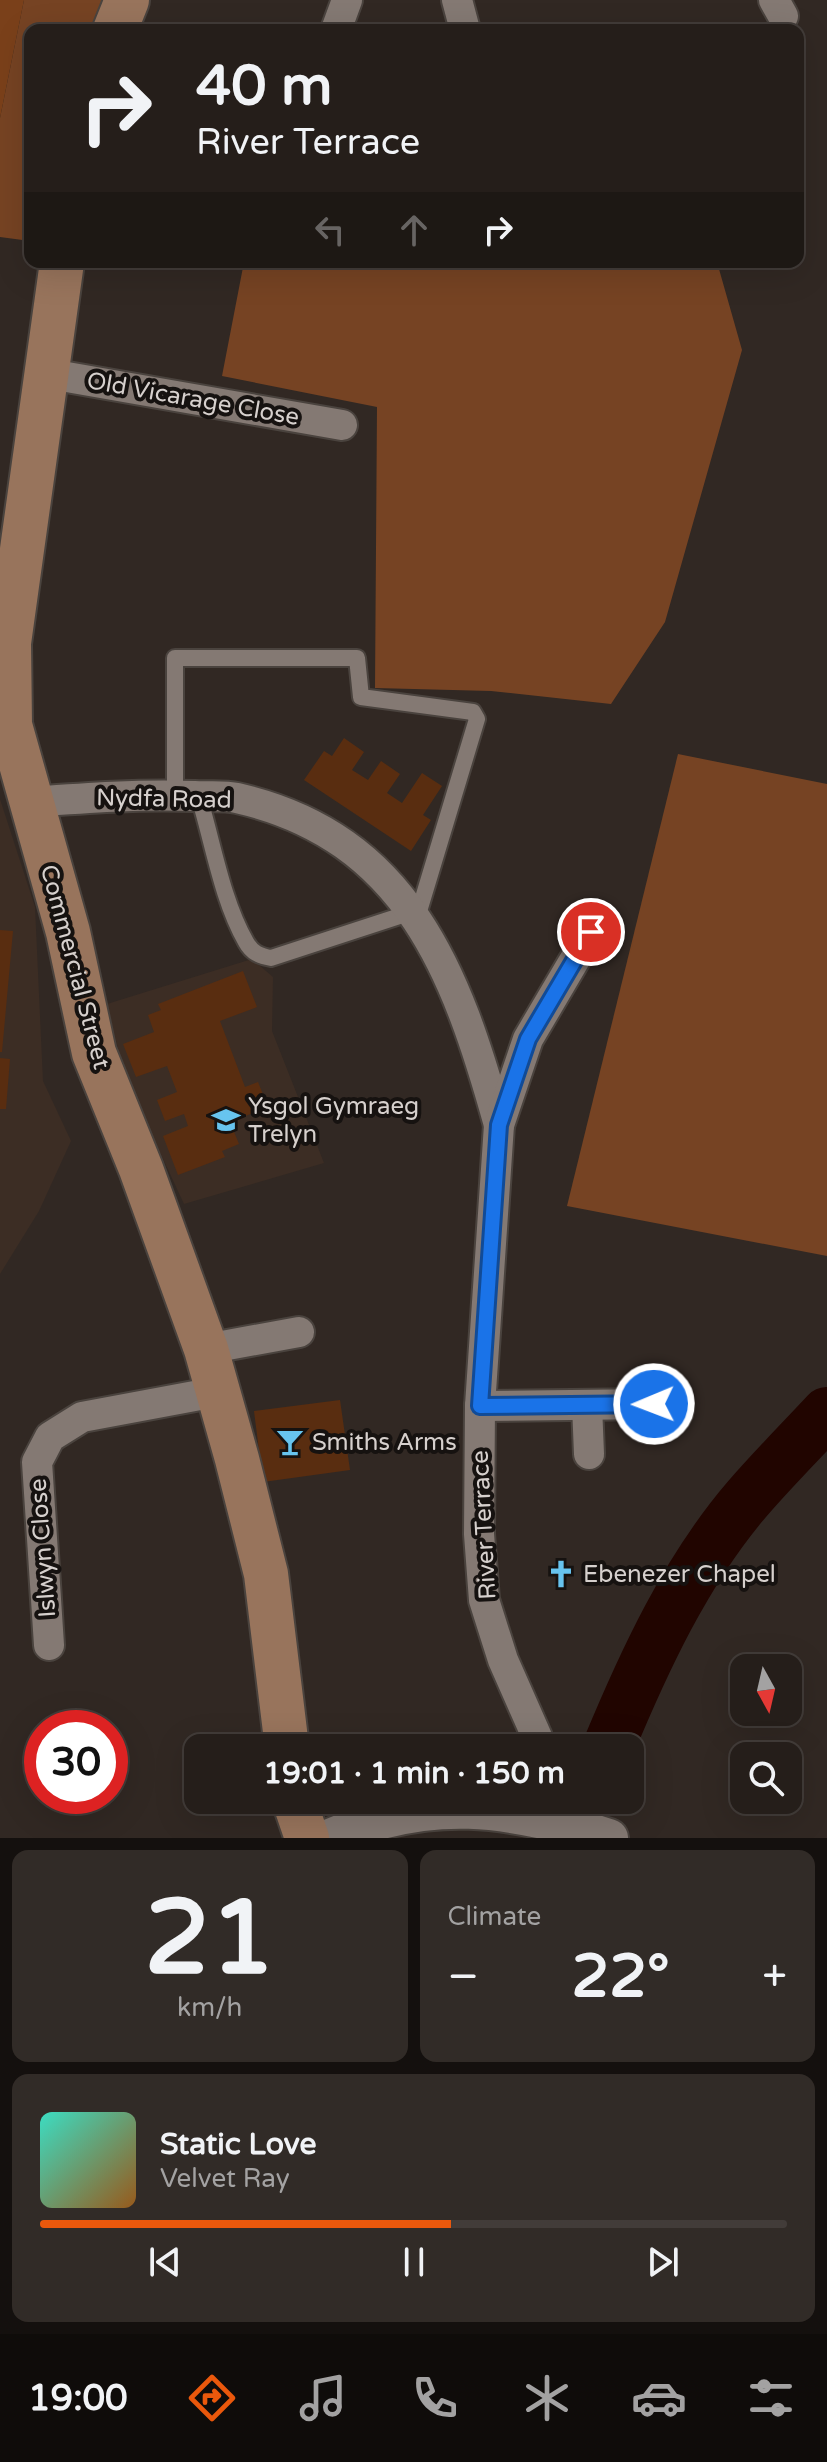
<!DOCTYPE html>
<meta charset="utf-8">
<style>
body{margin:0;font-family:"Varela Round",sans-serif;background:#312b27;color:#f1f3f6;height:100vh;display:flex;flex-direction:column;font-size:30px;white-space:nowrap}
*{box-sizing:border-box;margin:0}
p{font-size:26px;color:#a3a2a2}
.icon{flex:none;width:44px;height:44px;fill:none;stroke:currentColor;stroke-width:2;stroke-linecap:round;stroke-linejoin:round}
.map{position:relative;height:1838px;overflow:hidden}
.drawer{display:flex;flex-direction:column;gap:12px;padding:12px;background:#14100e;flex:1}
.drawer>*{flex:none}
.hud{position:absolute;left:24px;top:24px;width:780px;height:244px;border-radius:16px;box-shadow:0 8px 32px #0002,0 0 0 2px #423c39;background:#251e1a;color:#f1f3f6;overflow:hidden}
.needle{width:52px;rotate:172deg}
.tools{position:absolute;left:730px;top:1654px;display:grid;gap:16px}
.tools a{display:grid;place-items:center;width:72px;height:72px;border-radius:16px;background:#251e1a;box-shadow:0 8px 32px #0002,0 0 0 2px #423c39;font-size:40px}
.speed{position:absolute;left:24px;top:1710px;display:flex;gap:16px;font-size:40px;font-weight:700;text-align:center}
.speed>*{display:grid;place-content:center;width:104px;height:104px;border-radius:50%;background:#251e1a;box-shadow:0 8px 32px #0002,0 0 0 2px #423c39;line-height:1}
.speed .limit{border:12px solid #d22;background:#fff;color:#111}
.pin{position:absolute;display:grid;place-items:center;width:68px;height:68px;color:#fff;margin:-34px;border:4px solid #fff;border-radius:50%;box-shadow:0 2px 8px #0007}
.me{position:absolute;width:88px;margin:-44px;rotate:269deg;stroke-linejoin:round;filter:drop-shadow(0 0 6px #0008)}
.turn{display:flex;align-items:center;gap:28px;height:168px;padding:0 40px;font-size:36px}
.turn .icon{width:104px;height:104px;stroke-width:2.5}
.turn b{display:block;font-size:56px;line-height:68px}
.lanes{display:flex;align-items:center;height:76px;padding:0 40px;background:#0003;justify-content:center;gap:40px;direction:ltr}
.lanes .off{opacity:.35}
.big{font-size:60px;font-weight:700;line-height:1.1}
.drawer .card{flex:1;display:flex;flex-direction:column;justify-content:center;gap:12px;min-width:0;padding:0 28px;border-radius:16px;background:#312b27}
.drawer .dial{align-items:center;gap:0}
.dial b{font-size:104px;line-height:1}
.song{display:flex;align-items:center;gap:24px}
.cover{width:96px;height:96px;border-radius:12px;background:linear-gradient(135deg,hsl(170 70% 55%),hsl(30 70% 35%))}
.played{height:8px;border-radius:4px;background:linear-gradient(90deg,#ea580c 55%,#423c39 55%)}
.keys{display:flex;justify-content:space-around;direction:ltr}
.heat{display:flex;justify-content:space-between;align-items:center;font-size:44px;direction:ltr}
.drawer .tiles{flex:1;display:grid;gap:12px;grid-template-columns:1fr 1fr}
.card:last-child{grid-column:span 2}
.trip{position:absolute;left:184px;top:1734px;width:460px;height:80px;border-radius:16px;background:#251e1a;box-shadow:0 8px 32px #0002,0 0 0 2px #423c39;font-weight:700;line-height:80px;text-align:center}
.tabs{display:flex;height:128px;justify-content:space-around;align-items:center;background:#0f0c0a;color:#a3a2a2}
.tabs .icon{width:56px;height:56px}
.tabs .on{color:#ea580c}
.tabs b{font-size:36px;color:#f1f3f6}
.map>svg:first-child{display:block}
</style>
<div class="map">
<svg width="827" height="1838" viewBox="0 0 827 1838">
<rect width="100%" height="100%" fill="#312823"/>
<!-- built -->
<g fill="#3c2d24">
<path d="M0,799L35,907L43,1081L71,1141L39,1211L0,1274Z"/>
<path d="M252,959L273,977L272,1031L324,1163L184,1204L125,1077L107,1004Z"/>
</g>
<!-- green -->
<g fill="#764323">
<path d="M24,0H109L97,30H30V241L0,237V118Z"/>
<path d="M244,262H717L742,350L665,622L611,704L491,691L375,688L377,407L222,376Z"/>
<path d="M678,754L827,784V1256L567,1206Z"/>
</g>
<!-- forest -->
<path fill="#7a401a" d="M0,0H24L0,118Z"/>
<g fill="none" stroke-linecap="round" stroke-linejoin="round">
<!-- river -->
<g stroke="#210500" stroke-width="52">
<path d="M608,1748C644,1661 686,1570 748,1498C773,1469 801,1441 827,1413"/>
<path d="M564,1838L585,1800"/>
</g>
</g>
<!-- building -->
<g fill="#592d10">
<path d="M344,738L364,752L352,770L368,780L381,761L400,774L387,793L402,803L422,773L442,786L423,815L431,820L411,851L304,780L324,751L332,756Z"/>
<path d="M0,930L13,931L2,1052H0Z"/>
<path d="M243,971L257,1007L220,1021L245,1087L258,1082L268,1107L230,1122L239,1144L222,1151L225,1157L178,1175L163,1136L188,1126L184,1114L165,1121L157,1100L177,1092L167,1066L136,1077L123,1044L154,1032L148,1015L161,1010L158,1004Z"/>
<path d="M0,1058L10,1059L6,1109H0Z"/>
<path d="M340,1400L350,1470L263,1482L254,1411Z"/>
</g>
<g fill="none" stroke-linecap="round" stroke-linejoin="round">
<defs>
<g id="service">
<path d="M175,796V658H357L361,697L473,712L477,719L417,918"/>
<path d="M199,797C213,843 222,900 246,942C252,953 260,956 271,958L412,912"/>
</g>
<g id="minor">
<path d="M457,0L465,30"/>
<path d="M774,0L783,16"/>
<path d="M336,30L347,0"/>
<path d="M44,373L342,425"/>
<path d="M30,802C85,798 139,794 194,796C208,797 223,795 237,798C408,837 457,974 499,1125"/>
<path d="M206,1349L299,1332"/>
<path d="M587,1405L589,1454"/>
<path d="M480,1406L654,1404"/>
<path d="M49,1645L37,1462L50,1437L82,1417L216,1392"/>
<path d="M537,1748V1737L503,1660L484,1600L479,1534L480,1406L499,1125L528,1039L591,932"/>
</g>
<path id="tertiary" d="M330,1838C429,1795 509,1806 609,1838"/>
<g id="secondary">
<path d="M115,30L127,0"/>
<path d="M62,262L9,643L10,725L68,932L94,1053L141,1169L206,1349L237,1459L266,1574L287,1748"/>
<path d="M294,1800L307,1838"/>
</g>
</defs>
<!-- service casing -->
<use href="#service" stroke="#4a433e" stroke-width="20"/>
<!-- minor casing -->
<use href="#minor" stroke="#4a433e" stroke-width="34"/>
<!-- tertiary casing -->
<use href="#tertiary" stroke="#4a433e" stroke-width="42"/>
<!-- secondary casing -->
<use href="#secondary" stroke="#4a433e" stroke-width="48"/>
<!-- service -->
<use href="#service" stroke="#847973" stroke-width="16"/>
<!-- minor -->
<use href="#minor" stroke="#847973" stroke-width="30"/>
<!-- tertiary -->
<use href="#tertiary" stroke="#847973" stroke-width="38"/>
<!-- secondary -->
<use href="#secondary" stroke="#98745c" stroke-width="44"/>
</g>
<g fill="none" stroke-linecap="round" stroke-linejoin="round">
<defs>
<path id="route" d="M591,932L528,1039L499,1125L480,1406L654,1404"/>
</defs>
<!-- route casing -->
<use href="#route" stroke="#114b97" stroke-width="20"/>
<!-- route -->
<use href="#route" stroke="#1a73e8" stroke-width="14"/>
</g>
<!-- icons -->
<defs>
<symbol id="school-bare" viewBox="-9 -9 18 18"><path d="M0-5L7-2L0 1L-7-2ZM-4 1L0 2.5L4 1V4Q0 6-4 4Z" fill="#67c4ef" stroke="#161210" stroke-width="2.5" paint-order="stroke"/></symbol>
<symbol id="bar-bare" viewBox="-9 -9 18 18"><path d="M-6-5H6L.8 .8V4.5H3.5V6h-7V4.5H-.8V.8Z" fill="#67c4ef" stroke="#161210" stroke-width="2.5" paint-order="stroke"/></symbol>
<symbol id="church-bare" viewBox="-9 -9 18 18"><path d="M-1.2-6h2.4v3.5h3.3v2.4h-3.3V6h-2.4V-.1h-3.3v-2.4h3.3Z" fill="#67c4ef" stroke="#161210" stroke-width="2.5" paint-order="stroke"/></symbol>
</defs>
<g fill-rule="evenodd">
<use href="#school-bare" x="206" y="1100" width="40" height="40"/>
<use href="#bar-bare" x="270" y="1422" width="40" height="40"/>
<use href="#church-bare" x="541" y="1554" width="40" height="40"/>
</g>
<g text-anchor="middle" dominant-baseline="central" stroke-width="8" stroke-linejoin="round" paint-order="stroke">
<!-- street labels -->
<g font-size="24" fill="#d6d0cd" stroke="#161210">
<text transform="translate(193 399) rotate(10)">Old Vicarage Close</text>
<text transform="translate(164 799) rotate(1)">Nydfa Road</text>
<text transform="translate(75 967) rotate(75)">Commercial Street</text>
<text transform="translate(484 1525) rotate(-93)">River Terrace</text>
<text transform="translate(43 1548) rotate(-94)">Islwyn Close</text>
</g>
<!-- poi labels -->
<g font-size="24" fill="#d6d0cd" stroke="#161210" text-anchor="start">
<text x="248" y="1106">Ysgol Gymraeg<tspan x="248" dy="28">Trelyn</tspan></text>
<text x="312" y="1442">Smiths Arms</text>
<text x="583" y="1574">Ebenezer Chapel</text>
</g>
</g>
</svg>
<div class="tools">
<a><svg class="needle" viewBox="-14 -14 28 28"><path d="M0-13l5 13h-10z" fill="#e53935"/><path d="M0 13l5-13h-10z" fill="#a3a2a2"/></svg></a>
<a><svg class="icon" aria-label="search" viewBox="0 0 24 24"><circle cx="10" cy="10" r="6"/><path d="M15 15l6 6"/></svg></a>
</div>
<div class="speed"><div class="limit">30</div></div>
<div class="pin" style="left:591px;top:932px;background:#d93025"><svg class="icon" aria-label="arrive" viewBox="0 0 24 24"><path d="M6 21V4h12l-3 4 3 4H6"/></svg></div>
<svg class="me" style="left:654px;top:1404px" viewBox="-20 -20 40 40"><circle r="17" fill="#1a73e8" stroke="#fff" stroke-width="3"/><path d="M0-11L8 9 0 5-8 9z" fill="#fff"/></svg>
<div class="trip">19:01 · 1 min · 150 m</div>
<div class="hud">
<div class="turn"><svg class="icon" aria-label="right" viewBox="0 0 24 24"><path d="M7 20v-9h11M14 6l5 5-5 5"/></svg><div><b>40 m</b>River Terrace</div></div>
<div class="lanes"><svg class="icon off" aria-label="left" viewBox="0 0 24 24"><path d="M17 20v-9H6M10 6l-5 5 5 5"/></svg><svg class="icon off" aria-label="ahead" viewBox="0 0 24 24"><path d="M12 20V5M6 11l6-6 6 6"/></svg><svg class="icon" aria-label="right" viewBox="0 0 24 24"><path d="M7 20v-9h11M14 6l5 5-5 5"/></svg></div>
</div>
</div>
<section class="drawer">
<div class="tiles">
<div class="card dial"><b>21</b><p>km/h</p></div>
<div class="card"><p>Climate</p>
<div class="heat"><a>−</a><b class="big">22°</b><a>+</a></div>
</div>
<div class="card">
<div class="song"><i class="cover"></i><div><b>Static Love</b><p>Velvet Ray</p></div></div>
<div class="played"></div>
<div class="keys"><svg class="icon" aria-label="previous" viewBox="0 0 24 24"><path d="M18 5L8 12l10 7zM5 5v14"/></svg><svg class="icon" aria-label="pause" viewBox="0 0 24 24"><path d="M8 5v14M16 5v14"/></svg><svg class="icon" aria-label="next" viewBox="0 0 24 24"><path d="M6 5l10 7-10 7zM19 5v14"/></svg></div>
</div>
</div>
</section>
<nav class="tabs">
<b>19:00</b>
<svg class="icon on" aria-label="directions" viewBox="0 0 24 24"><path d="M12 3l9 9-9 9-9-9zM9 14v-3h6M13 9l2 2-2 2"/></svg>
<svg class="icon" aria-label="music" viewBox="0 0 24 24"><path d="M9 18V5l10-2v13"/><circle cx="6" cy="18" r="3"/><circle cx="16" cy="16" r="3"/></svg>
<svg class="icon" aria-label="phone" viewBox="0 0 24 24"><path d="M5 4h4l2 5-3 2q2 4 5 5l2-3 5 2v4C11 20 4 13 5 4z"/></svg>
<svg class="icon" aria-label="climate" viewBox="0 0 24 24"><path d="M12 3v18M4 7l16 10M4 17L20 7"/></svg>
<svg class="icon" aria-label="car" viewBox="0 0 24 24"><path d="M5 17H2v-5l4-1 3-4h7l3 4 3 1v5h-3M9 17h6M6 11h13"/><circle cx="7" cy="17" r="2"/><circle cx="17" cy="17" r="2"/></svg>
<svg class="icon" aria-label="filters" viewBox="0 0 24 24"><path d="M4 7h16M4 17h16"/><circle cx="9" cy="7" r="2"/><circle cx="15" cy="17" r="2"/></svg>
</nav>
